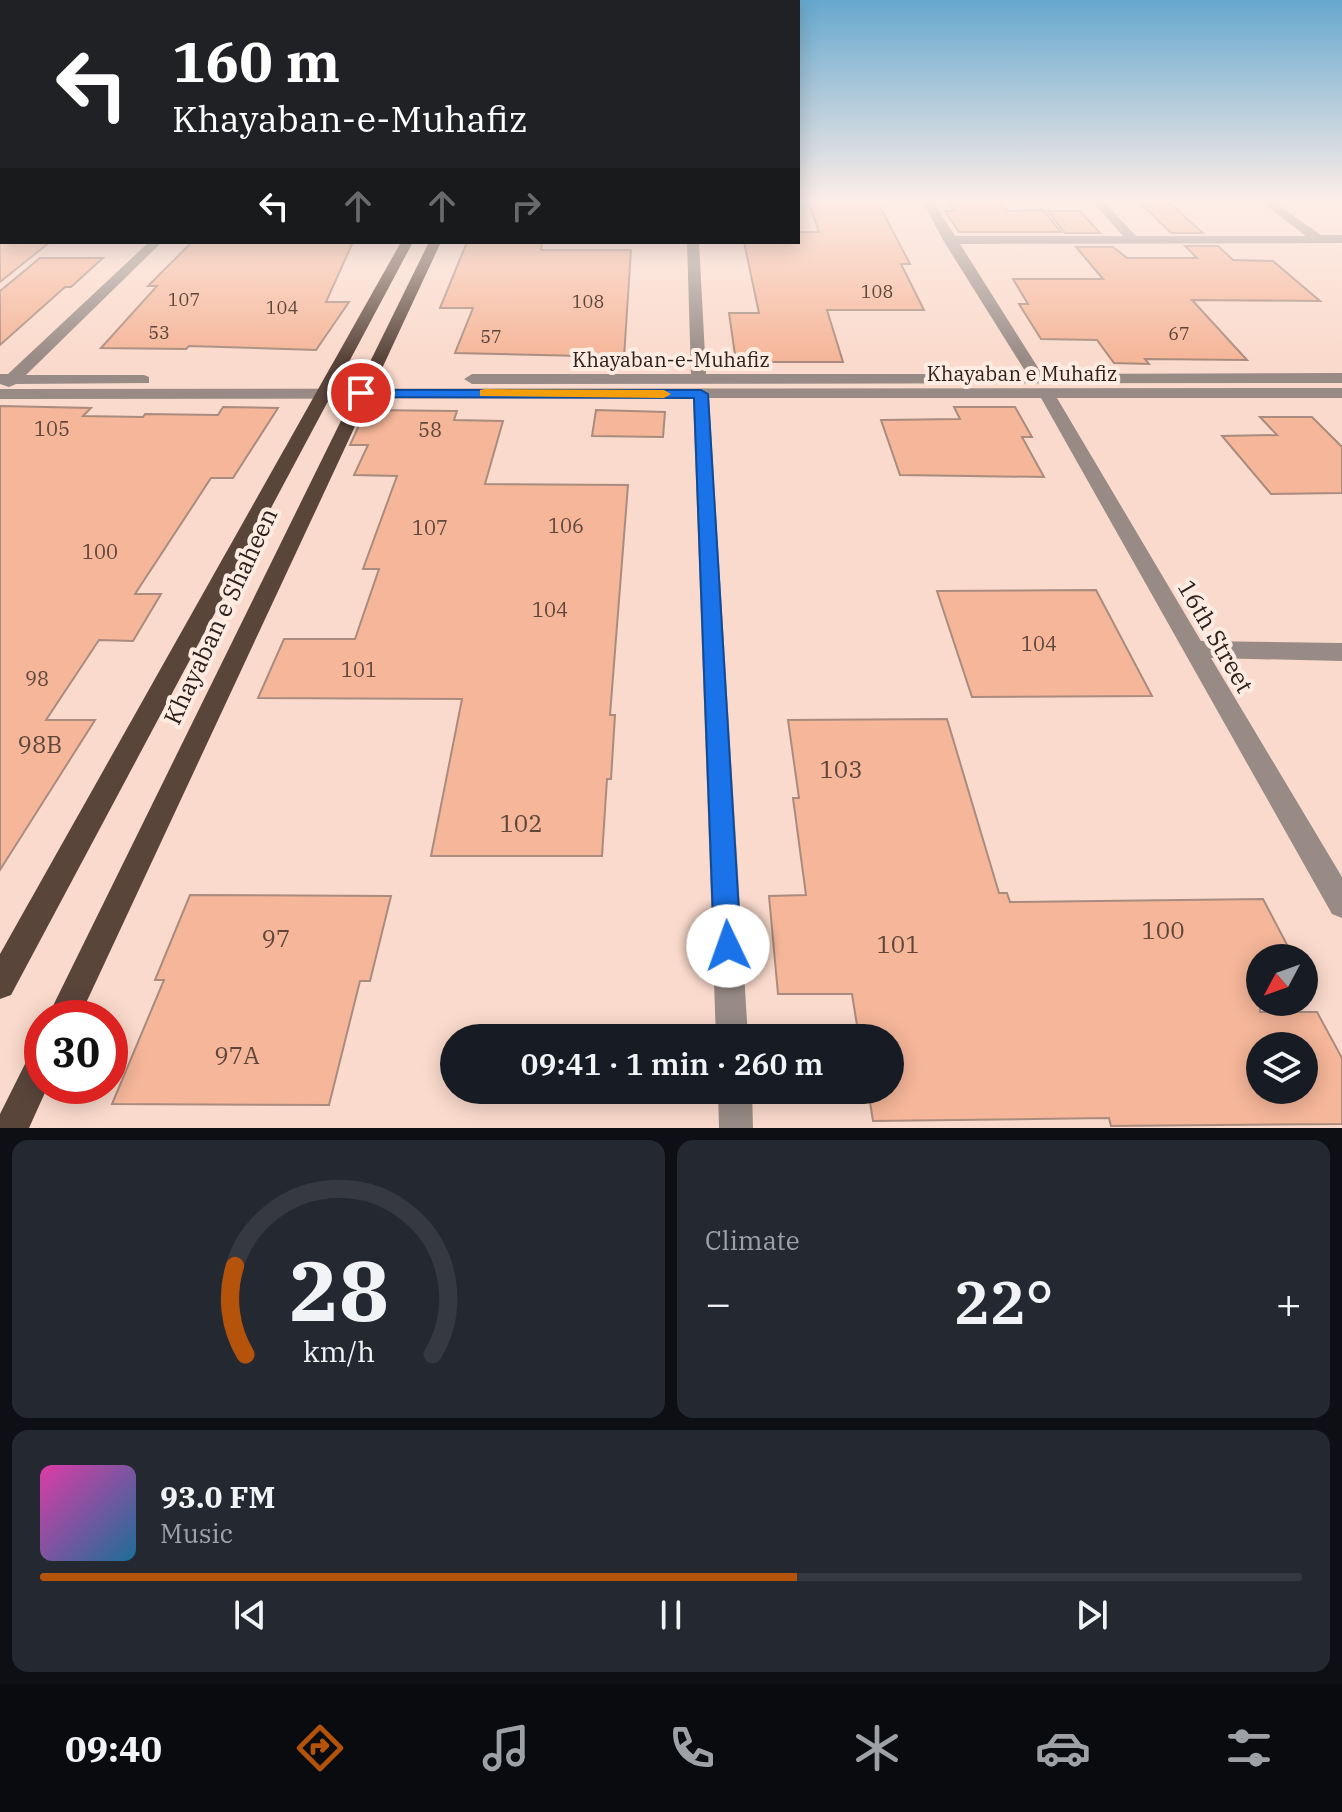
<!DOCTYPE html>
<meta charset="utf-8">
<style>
body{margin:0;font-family:"IBM Plex Serif",serif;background:#242831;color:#f1f3f6;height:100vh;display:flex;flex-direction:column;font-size:30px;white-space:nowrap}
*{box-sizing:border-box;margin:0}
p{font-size:26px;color:#9ea1a6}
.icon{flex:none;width:44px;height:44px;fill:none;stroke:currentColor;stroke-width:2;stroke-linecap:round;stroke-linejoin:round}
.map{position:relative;height:1128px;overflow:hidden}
.drawer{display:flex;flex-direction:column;gap:12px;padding:12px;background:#0d0f14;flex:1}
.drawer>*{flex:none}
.banner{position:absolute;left:0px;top:0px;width:800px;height:244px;box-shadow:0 4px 20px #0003;background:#202124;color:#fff;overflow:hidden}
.needle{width:52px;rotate:229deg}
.buttons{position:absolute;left:1246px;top:944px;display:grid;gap:16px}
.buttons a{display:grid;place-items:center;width:72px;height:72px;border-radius:50%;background:#171b24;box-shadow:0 4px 20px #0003;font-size:40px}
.speed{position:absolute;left:24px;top:1000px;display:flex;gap:16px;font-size:40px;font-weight:700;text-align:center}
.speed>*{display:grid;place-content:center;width:104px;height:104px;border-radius:50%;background:#171b24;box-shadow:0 4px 20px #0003;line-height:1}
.speed .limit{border:12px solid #d22;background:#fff;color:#111}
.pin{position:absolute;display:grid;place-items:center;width:68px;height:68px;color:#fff;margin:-34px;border:4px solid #fff;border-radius:50%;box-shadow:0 2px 8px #0007}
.me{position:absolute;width:88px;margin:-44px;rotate:357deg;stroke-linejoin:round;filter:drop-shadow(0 0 6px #0008)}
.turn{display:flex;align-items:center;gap:28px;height:168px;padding:0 40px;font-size:36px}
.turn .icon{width:104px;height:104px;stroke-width:2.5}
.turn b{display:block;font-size:56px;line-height:68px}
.lanes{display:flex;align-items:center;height:76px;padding:0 40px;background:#0003;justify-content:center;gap:40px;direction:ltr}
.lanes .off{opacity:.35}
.big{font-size:60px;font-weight:600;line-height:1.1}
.drawer .tile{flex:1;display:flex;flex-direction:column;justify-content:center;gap:12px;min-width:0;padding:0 28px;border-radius:16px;background:#242831}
.drawer .dial{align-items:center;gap:0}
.dial svg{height:208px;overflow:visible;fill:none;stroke:#363941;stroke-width:7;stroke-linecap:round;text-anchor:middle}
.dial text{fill:#f1f3f6;stroke:none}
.song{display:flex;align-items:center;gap:24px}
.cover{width:96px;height:96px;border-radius:12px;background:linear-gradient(135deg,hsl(320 70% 55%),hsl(200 70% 35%))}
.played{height:8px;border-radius:4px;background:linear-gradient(90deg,#b45309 60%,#363941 60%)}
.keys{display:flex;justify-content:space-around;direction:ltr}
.heat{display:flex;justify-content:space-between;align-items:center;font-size:44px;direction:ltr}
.drawer .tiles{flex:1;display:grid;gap:12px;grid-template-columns:1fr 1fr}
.tile:last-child{grid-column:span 2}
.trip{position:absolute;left:440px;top:1024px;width:464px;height:80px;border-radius:40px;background:#171b24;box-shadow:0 4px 20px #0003;font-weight:600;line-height:80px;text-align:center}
.menu{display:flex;height:128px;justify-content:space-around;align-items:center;background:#090b0e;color:#9ea1a6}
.menu .icon{width:56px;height:56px}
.menu .active{color:#b45309}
.menu b{font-size:36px;color:#f1f3f6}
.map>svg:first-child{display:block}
</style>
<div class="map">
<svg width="1342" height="1128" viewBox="0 0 1342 1128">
<rect width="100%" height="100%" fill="#fadacc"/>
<!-- building -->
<g fill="#f5b699" stroke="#a98c7f" stroke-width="2" fill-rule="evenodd">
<path d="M948,200H999L1007,211L1043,210L1061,232H959L945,211H955Z"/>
<path d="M1137,200H1166L1203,233H1171Z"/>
<path d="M809,203H878L910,264H901L924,310H827L843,362H736L729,313H759L744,242H798V232H819Z"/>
<path d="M1048,211H1080L1100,233H1065Z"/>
<path d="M0,242H50L0,282Z"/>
<path d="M192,242H353L326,302H349L316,350L189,346L186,349L101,348L157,286H148Z"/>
<path d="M467,242H542L541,250H631L624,357L455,353L473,308H440Z"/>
<path d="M1185,246H1218L1233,260L1273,261L1320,301L1192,300L1247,360L1145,359L1149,364L1114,363L1097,340L1041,339L1019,304H1028L1013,279H1103L1076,247H1113L1127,258H1197Z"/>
<path d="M40,258H103L71,287H65L0,345V291Z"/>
<path d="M0,406L91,408L83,416L143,417L145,414L218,415L223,407L278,408L233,478H211L135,594H161L133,641L99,640L46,720H95L0,870Z"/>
<path d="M954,407H1015L1032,437H1022L1044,477L900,475L881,420L960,419Z"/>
<path d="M366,410L457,411L454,420L503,421L485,484L628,485L610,715H615L611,779H607L602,856H431L462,699L258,698L284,639H355L379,569H363L397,476L354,475L368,445H350Z"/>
<path d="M596,410L665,412L663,437L592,436Z"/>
<path d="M1260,417H1312L1342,447V493L1271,494L1222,436L1277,435Z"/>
<path d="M1096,590L1152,696L972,697L937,591Z"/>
<path d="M947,719L999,893H1007L1010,902L1263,899L1294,958H1260V1012H1317L1342,1058V1124L1111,1126L1109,1118L873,1121L868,1090H890V1038H859L852,994H778L769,896L806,895L793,798H799L788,720ZM1260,1046H1304V1090H1260Z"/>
<path d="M190,895L391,896L370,981H360L329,1105L112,1104L164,980H155Z"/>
</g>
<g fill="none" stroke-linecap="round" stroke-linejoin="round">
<!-- minor -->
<g fill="#988b85" fill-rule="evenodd">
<path d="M922,200H932L955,236H1123L1091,200H1102L1136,236H1306L1259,200H1271L1321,235H1342V243L960,244L1042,374L1342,373V383L472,384L464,379L472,374H691L687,242H699L706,374H1027L943,240Z"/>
<path d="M149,242H162L26,375H144L149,377V383L16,384L9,387L0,384V374H8Z"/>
<path d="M1342,388V398H1057L1201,641L1342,643V661L1211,658L1342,877V918L1332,914L1041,398H709L748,1038H716L693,398L0,399V389Z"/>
<path d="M718,1090H752L753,1128H719Z"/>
</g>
<!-- major -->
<g fill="#5a453b" fill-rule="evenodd">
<path d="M401,242H413L11,995L0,999V954Z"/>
<path d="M429,242H441L79,1018H47Z"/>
<path d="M42,1047V1086H48L29,1128H0V1114L31,1052Z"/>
</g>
</g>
<!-- sky -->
<linearGradient id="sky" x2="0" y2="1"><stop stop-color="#66a8ce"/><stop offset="0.56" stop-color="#fdeee8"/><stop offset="1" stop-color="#fdeee8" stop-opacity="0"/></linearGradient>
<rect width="1342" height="358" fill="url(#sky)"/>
<!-- route -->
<path fill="#1a73e8" stroke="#114b97" stroke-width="2" d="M356,390H701L708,394L741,946L737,955L728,959L718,955L714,946L694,398L361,397L354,393Z"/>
<!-- slow -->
<path fill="#f59e0b" d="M485,389L664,390L671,394L664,398L480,396V390Z"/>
<g text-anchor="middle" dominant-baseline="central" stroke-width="8" stroke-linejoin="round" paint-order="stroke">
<!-- far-number labels -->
<g font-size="18" fill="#5e463b">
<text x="877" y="291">108</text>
<text x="184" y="299">107</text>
<text x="588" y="301">108</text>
<text x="282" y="307">104</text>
<text x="159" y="332">53</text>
<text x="1179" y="333">67</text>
<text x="491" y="336">57</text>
</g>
<!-- far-street labels -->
<g font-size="20" fill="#2c211c" stroke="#feebe2">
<text x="671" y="359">Khayaban-e-Muhafiz</text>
<text x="1022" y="373">Khayaban e Muhafiz</text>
</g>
<!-- number labels -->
<g font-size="20" fill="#5e463b">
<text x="52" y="428">105</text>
<text x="430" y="429">58</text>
<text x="566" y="525">106</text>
<text x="430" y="527">107</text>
<text x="100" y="551">100</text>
<text x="550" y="609">104</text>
<text x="1039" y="643">104</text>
<text x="359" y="669">101</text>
<text x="37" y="678">98</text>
</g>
<!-- street labels -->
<g font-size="24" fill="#2c211c" stroke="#feebe2">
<text transform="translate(220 616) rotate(-65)">Khayaban e Shaheen</text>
<text transform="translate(1216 636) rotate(60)">16th Street</text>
</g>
<!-- near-number labels -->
<g font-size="24" fill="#5e463b">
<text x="40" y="744">98B</text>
<text x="841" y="769">103</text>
<text x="521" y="823">102</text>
<text x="1163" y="930">100</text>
<text x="276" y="938">97</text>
<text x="898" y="944">101</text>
<text x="237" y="1055">97A</text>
</g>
</g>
</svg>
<div class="buttons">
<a><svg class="needle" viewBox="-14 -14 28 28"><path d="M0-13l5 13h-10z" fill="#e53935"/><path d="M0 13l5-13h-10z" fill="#9ea1a6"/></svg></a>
<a><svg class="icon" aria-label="layers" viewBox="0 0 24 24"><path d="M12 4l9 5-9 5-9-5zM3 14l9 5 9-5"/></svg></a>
</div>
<div class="speed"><div class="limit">30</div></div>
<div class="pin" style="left:361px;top:393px;background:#d93025"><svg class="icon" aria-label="arrive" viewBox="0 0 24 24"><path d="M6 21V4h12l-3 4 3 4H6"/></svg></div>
<svg class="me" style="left:728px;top:946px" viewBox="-20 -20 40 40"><circle r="19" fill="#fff"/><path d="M0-13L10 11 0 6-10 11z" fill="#1a73e8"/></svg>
<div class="trip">09:41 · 1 min · 260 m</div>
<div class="banner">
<div class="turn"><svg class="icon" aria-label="left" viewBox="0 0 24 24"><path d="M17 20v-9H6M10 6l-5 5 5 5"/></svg><div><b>160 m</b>Khayaban-e-Muhafiz</div></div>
<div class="lanes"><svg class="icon" aria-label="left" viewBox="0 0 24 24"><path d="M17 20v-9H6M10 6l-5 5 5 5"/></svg><svg class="icon off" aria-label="ahead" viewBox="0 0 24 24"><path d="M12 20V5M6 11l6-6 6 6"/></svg><svg class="icon off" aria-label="ahead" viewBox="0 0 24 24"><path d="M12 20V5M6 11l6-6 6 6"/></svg><svg class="icon off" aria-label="right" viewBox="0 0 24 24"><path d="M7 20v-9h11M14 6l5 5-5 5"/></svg></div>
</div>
</div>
<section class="drawer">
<div class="tiles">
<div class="tile dial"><svg viewBox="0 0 100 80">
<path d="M14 69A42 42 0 1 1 86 69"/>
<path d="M14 69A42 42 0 0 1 10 35" stroke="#b45309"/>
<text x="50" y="56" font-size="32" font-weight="700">28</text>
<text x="50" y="72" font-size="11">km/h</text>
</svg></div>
<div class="tile"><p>Climate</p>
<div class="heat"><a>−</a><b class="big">22°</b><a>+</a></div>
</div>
<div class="tile">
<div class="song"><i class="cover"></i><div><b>93.0 FM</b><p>Music</p></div></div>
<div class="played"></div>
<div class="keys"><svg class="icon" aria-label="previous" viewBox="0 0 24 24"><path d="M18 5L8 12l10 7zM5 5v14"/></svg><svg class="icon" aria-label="pause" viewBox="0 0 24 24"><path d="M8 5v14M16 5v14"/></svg><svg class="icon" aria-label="next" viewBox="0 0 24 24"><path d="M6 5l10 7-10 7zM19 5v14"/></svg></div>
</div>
</div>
</section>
<nav class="menu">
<b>09:40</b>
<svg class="icon active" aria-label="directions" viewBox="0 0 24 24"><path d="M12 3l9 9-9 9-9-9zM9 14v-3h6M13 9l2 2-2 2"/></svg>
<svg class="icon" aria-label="music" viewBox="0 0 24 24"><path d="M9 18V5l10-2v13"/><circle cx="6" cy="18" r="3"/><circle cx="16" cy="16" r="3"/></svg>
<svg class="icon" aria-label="phone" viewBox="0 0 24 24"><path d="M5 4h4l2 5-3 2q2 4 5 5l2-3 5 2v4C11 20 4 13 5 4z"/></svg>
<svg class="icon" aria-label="climate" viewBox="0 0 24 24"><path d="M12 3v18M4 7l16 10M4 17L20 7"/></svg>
<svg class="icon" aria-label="car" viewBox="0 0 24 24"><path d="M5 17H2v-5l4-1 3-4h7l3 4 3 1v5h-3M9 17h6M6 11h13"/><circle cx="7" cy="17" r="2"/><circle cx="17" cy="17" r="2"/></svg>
<svg class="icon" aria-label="filters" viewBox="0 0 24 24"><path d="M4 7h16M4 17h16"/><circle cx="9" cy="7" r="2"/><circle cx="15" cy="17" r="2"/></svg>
</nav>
